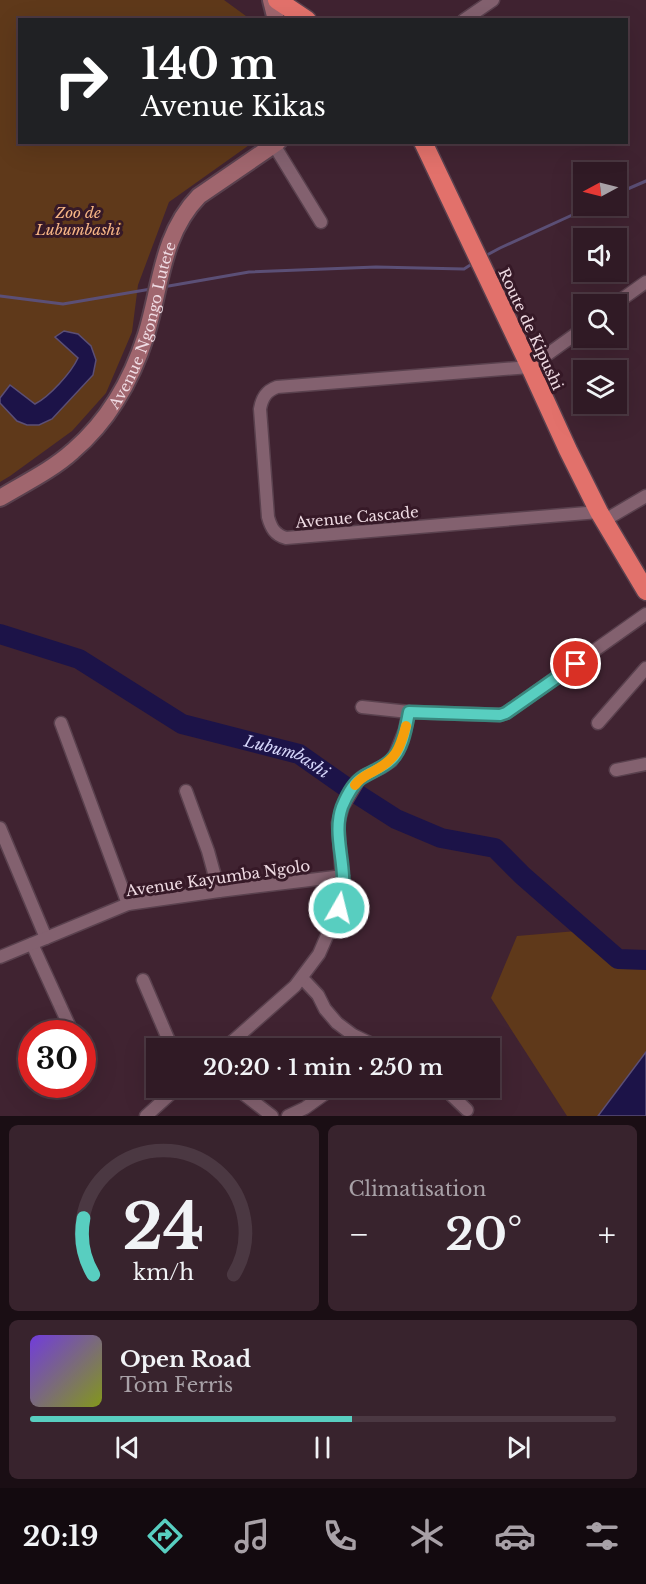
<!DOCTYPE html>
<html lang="fr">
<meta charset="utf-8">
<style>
body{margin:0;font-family:"Libre Baskerville",serif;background:#38232d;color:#f1f3f6;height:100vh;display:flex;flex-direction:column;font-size:22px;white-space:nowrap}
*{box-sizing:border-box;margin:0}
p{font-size:20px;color:#a8a1a7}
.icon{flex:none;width:33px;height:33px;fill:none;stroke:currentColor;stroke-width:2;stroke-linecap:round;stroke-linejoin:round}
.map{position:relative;height:1116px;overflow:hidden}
.sheet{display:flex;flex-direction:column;gap:9px;padding:9px;background:#1a0e14;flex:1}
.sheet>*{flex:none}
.top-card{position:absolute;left:18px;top:18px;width:610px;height:126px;border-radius:0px;box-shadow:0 6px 24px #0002,0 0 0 2px #4b3842;background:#202124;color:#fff;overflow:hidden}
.needle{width:39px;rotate:263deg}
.buttons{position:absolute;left:573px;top:162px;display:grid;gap:12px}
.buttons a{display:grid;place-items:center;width:54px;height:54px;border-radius:0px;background:#301a25;box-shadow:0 6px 24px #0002,0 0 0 2px #4b3842;font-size:30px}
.speed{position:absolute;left:18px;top:1020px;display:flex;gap:12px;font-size:30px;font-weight:700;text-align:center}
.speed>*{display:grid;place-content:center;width:78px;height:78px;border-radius:50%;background:#301a25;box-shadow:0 6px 24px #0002,0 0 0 2px #4b3842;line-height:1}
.speed .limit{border:9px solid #d22;background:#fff;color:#111}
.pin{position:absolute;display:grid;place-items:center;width:51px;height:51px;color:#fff;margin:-26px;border:3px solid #fff;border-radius:50%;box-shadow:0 2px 6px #0007}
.me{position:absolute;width:66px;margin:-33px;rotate:8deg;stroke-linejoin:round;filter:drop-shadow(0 0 4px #0008)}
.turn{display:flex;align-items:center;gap:21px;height:126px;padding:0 24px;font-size:27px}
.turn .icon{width:78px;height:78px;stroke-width:2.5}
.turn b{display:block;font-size:42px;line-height:51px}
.big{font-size:45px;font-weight:600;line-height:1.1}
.sheet .card{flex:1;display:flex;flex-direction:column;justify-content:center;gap:9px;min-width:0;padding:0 21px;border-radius:9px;background:#38232d}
.sheet .dial{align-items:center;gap:0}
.dial svg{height:156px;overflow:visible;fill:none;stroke:#4b3842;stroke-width:7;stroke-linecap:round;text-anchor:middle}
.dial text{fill:#f1f3f6;stroke:none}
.song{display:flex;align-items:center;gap:18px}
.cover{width:72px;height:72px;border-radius:9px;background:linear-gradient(135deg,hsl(260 70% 55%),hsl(70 70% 35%))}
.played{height:6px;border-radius:3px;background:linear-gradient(90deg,#58cec0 55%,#4b3842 55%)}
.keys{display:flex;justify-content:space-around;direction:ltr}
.heat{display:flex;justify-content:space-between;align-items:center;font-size:33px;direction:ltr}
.sheet .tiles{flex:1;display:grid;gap:9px;grid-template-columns:1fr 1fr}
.card:last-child{grid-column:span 2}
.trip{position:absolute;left:146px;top:1038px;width:354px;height:60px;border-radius:0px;background:#301a25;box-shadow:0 6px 24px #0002,0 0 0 2px #4b3842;font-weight:600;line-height:60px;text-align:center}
.tab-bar{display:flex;height:96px;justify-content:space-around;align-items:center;background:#130a0f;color:#a8a1a7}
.tab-bar .icon{width:42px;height:42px}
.tab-bar .active{color:#58cec0}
.tab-bar b{font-size:27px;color:#f1f3f6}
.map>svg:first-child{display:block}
</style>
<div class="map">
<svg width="646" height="1116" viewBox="0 0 646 1116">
<rect width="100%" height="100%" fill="#402331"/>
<!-- green -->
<g fill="#5f391a">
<path d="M0,0H224L250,19L20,20V142L252,143L169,202L138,285L132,332L106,393L72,431L10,476L0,482Z"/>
<path d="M577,931L615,961L646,962V1116H567L491,998L517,936Z"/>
</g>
<!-- water -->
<g fill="#1c1348" stroke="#5b4f76" stroke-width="1.5">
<path d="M64,331L78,334L91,346L96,360L93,375L52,419L39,425H27L17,421L0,403V398L10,385L35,404C49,397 71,373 78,358L55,337Z"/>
<path d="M646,1052V1116H598Z"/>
</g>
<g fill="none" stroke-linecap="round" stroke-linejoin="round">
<!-- stream -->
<g stroke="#5b4f76" stroke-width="3">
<path d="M616,194L646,181"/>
<path d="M485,256L500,248L592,206"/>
<path d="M163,287L249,272L376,267L464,269L475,262"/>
<path d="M0,296L63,304L151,289"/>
</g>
<!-- river -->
<path stroke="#1c1348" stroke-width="20" id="s1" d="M0,634L79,659L182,724L299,754L346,787L396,819L441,838L495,848L523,876L618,959L646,960"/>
<defs>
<g id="street">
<path d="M464,20L493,0"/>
<path d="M274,145L321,222"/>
<path d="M615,304L646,282"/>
<path d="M584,328L530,367L277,387C266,391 262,398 260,409L268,517C271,528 275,535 286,538L599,512"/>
<path d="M605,520L646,496"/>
<path d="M362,707L409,712L500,715L506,713L646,614"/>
<path d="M61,723L128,904"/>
<path d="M598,723L646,668"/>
<path d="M616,770L646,764"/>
<path d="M186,791L208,851L219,891"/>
<path d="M0,828L46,938"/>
<path d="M32,944L73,1034"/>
<path d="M0,957L128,904L219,891L343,876"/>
<path d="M302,978L318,995L325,1009L337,1023L353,1035L380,1048"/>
<path d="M143,980L172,1048"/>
<path d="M225,1048L295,986L319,954L339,908L343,891L338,823L343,806L358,781L362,777L382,767L391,761L395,755L405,730L409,712"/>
<path d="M236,1088L272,1116"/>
<path d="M444,1088L467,1110"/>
<path d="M146,1116L177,1088"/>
<path d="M288,1116L305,1108L333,1088"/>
</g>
<g id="secondary">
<path d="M271,0L276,20"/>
<path id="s2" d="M0,498C25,483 52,470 73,451C108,421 132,379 146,335C161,287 161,235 199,196L278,142"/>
</g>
<g id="highway">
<path d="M277,0L307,20"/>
<path d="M423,142L530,367L568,450L599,512L646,591"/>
</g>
</defs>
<!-- street casing -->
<use href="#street" stroke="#5a414e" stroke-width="15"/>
<!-- secondary casing -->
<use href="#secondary" stroke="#5a414e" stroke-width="20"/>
<!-- highway casing -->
<use href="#highway" stroke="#5a414e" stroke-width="21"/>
<!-- street -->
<use href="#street" stroke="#83616f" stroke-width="12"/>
<!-- secondary -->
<use href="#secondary" stroke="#a0666e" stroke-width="16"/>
<!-- highway -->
<use href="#highway" stroke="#e2716b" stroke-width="18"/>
</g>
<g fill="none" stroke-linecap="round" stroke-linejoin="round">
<defs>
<path id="route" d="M339,908C342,897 344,887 343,876C342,853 334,829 342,807C346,797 354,782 363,777C372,771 383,768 391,760C403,749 406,727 409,712L500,715L506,713L576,664"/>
</defs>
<!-- route casing -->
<use href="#route" stroke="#39867d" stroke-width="15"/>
<!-- route -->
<use href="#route" stroke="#58cec0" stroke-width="10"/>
<!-- slow -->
<path stroke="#f59e0b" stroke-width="10" d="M355,785C361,777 367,775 374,771C396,759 400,749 406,726"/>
</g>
<g text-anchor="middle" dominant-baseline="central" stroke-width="6" stroke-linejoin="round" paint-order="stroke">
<!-- park labels -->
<g font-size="15" font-style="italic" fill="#f6b585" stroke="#361927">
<text x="78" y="212">Zoo de<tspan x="78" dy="17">Lubumbashi</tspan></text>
</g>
<!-- street labels -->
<g font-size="15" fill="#efdbe3" stroke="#361927">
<text stroke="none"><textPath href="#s2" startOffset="234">Avenue Ngongo Lutete</textPath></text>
<text transform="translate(531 329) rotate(65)">Route de Kipushi</text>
<text transform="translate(357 517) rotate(-5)">Avenue Cascade</text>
<text transform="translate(218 878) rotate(-8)">Avenue Kayumba Ngolo</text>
</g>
<!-- water labels -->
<g font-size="16" font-style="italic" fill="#d4d4f8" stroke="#361927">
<text stroke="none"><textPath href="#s1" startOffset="315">Lubumbashi</textPath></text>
</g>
</g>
</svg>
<div class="buttons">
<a><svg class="needle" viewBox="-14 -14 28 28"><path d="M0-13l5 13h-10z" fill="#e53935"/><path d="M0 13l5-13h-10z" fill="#a8a1a7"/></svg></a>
<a><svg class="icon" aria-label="sound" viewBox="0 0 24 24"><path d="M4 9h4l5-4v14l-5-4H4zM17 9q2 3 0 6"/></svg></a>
<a><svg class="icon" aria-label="search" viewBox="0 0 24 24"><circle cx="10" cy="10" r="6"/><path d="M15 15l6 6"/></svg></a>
<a><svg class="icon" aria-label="layers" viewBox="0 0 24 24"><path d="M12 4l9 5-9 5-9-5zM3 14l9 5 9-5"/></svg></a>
</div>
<div class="speed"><div class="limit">30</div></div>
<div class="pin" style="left:576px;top:664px;background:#d93025"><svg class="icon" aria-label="arrive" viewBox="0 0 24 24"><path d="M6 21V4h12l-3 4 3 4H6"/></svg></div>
<svg class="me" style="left:339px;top:908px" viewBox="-20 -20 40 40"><circle r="17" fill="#58cec0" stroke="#fff" stroke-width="3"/><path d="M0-11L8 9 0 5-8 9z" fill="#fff"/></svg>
<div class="trip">20:20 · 1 min · 250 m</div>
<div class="top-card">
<div class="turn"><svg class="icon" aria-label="right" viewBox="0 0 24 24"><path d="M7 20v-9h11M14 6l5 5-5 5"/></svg><div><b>140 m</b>Avenue Kikas</div></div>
</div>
</div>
<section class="sheet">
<div class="tiles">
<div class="card dial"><svg viewBox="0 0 100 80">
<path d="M14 69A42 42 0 1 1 86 69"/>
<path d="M14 69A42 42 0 0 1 9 40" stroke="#58cec0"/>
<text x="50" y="56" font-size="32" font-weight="700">24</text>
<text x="50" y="72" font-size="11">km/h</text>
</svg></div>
<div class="card"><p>Climatisation</p>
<div class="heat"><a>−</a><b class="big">20°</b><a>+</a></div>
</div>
<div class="card">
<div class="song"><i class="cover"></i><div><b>Open Road</b><p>Tom Ferris</p></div></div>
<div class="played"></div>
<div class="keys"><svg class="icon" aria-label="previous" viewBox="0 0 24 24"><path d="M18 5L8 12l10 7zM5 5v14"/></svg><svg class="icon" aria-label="pause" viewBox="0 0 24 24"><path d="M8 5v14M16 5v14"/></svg><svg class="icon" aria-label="next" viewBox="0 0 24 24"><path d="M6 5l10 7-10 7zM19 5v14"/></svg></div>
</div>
</div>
</section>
<nav class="tab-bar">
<b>20:19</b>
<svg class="icon active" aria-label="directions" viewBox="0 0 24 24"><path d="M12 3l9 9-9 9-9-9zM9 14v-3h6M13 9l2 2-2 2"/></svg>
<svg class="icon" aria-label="music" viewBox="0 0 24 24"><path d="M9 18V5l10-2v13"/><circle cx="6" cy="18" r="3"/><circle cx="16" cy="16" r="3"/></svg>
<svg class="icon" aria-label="phone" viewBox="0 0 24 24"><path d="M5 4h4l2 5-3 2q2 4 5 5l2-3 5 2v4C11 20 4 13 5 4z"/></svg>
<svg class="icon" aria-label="climate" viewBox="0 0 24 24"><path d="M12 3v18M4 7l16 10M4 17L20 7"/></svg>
<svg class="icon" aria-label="car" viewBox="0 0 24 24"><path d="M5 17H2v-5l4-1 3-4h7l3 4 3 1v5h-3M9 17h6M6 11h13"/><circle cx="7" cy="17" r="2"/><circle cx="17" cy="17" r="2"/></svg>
<svg class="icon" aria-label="filters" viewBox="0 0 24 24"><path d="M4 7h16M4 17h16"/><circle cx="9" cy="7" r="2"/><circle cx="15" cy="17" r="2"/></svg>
</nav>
